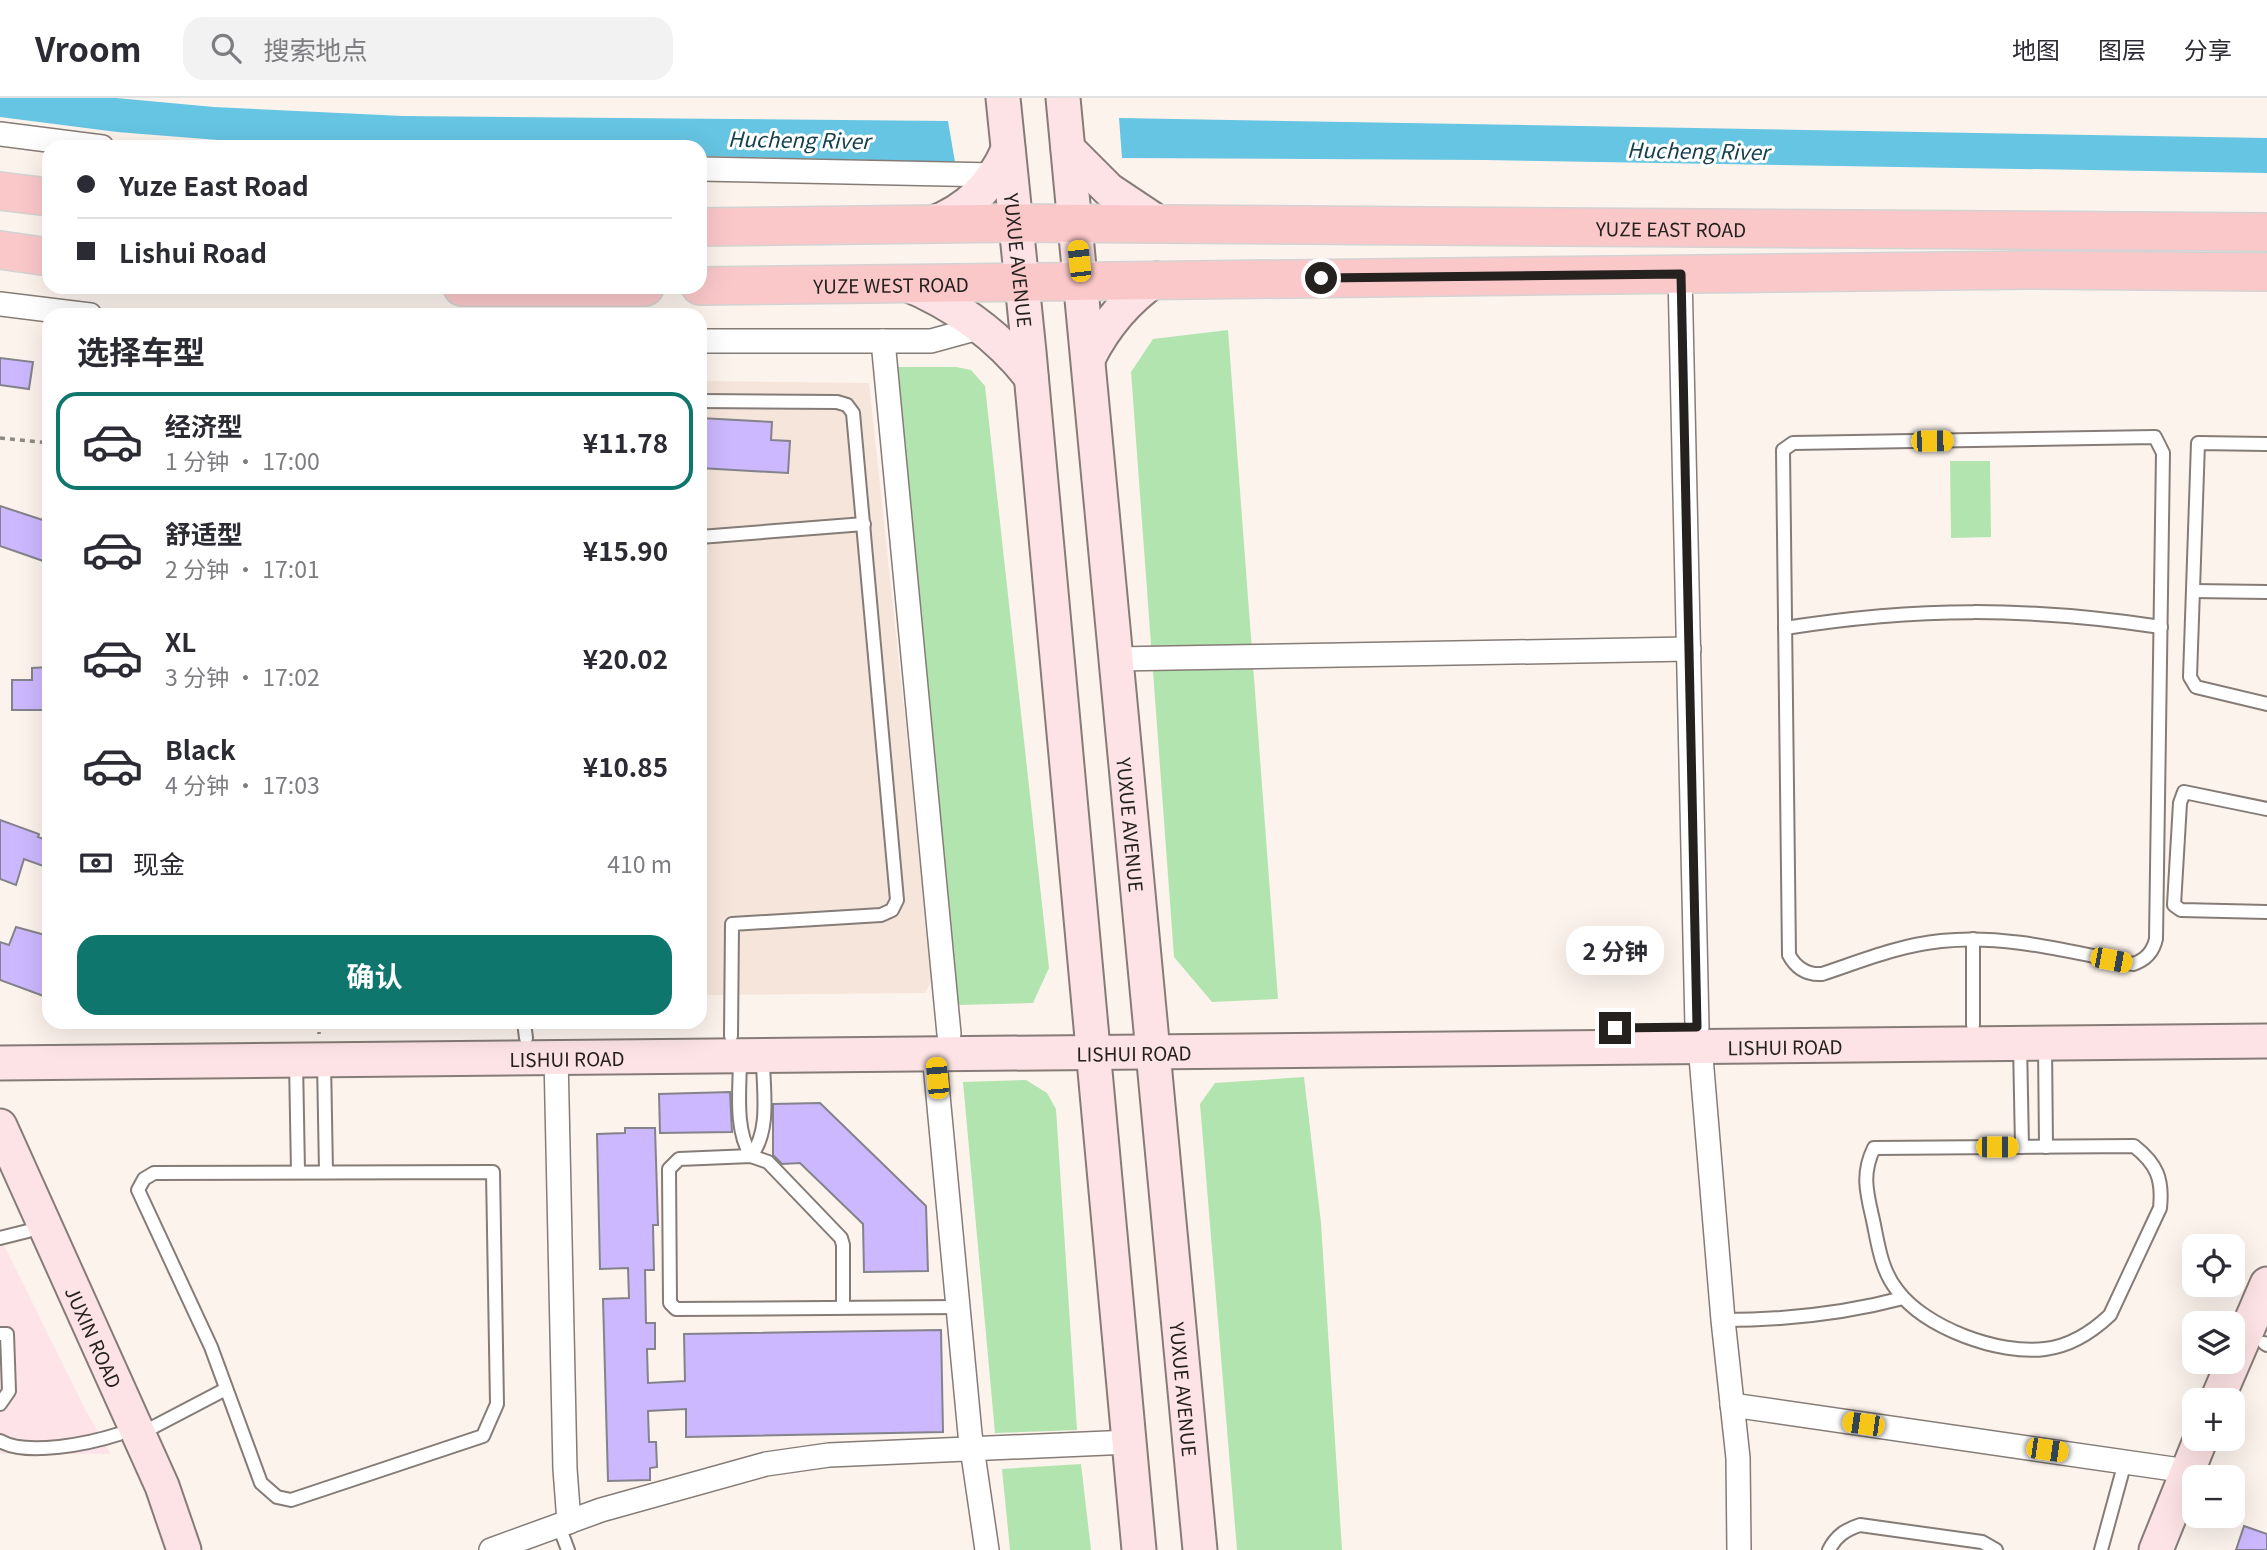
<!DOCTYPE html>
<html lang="zh">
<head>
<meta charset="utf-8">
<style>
	body { margin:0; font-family:Georgia,"Noto Sans SC",serif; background:#f2f2f3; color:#2b2b33; height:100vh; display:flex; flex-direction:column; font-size:26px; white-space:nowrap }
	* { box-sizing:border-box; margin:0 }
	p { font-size:23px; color:#7c7c81 }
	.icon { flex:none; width:38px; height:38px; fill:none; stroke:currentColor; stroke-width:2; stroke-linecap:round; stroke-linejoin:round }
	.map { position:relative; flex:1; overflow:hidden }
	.panel { position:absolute; left:42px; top:210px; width:665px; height:721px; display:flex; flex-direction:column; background:#fff; border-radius:21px; box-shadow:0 7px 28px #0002 }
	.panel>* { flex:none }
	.banner { position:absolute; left:42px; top:42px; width:665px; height:154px; border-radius:21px; box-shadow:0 7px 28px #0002; display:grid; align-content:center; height:154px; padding:0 35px; background:#fff }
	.buttons { position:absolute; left:2182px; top:1136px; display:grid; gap:14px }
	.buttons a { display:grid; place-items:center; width:63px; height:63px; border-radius:14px; background:#fff; box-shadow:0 7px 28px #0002; font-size:35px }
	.end { position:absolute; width:32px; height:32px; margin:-16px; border:9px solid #24211e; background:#fff; box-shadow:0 0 0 4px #fff }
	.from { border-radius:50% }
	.bubble { position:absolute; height:49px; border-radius:21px; background:#fff; box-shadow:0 7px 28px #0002; font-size:23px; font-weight:700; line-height:49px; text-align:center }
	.car { position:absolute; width:21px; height:42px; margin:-21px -10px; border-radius:9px; box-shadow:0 0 5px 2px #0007; background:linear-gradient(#f5c518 24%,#345 0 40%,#f5c518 0 76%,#345 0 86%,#f5c518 0) }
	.banner b { display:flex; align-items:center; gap:24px; height:66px; font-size:26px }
	.banner b+b { border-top:2px solid #e1e1e2 }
	.banner i { width:18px; height:18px; background:#2b2b33 }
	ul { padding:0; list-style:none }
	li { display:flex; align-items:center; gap:21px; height:98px; margin:0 14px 10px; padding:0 21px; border:4px solid transparent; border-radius:21px }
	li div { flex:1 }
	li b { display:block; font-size:26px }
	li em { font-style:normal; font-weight:700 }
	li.current { border-color:#0f766e }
	li>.icon { width:63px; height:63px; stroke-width:1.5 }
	h2 { padding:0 35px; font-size:32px; line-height:84px }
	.pay { display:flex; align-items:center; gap:18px; height:77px; padding:0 35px; font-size:26px }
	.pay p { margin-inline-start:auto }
	.action { display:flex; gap:14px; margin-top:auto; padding:14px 35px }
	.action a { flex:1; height:80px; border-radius:21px; background:#0f766e; color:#fff; font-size:28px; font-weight:700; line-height:80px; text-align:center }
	header { display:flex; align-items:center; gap:42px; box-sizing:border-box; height:98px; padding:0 35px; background:#fff; border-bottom:2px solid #e1e1e2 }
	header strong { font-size:33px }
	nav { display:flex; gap:38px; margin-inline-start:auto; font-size:24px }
	.search { width:490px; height:63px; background:#f2f2f3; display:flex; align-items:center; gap:18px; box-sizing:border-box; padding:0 24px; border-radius:21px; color:#7c7c81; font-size:26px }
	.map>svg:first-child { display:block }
	.commercial { fill:#fee3e9 }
	.built { fill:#f5e5da }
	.green { fill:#b2e4af }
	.water { fill:#65c5e2 }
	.building { fill:#cbb8fe; stroke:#84828b; stroke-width:2 }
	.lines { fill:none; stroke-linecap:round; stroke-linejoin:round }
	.lane-casing { stroke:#857c77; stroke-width:16 }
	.street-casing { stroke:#857c77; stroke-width:26 }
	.secondary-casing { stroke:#857c77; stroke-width:37 }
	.primary-casing { stroke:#d3d3d2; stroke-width:40 }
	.path { stroke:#8f8984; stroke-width:3.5; stroke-dasharray:5 5; stroke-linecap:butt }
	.lane { stroke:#fff; stroke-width:12 }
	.street { stroke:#fff; stroke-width:23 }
	.secondary { stroke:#fde3e5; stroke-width:33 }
	.primary { stroke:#fbc8ca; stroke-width:37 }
	.route { stroke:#24211e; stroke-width:9 }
	.labels { text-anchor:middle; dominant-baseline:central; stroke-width:6; stroke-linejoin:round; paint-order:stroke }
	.street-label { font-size:19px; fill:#24211e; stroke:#fff }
	.water-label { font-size:21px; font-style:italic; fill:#15404d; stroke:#fff }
</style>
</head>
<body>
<header>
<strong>Vroom</strong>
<div class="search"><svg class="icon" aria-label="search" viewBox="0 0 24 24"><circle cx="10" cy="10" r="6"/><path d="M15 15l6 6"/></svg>搜索地点</div>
<nav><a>地图</a><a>图层</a><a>分享</a></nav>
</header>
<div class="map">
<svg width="2267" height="1452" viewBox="0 0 2267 1452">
	<rect width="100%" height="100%" fill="#fcf3ed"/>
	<polygon class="commercial" points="0,1139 85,1311 111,1356 0,1356"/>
	<polygon class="built" points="700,283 869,285 933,880 925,895 700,897"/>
	<g class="green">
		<polygon points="1228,232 1278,901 1212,904 1174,859 1131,274 1153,241"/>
		<polygon points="898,269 956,269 971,272 985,288 1049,870 1033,905 958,907"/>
		<polygon points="1950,363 1990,363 1991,439 1951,440"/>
		<polygon points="1304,979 1321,1125 1342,1452 1237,1452 1200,1006 1215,985"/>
		<polygon points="1026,982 1047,995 1056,1011 1077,1332 995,1335 963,984"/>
		<polygon points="1081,1366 1091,1452 1010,1452 1002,1371"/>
	</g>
	<g class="water">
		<polygon points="0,0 116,0 214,9 403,18 948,23 955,64 700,58 700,49 307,49 117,34 0,19"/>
		<polygon points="1119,20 2267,40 2267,75 1484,62 1122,60"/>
	</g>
	<g class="building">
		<polygon points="0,260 33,264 29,291 0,287"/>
		<polygon points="700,320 772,324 771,342 790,343 788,375 700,370"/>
		<polygon points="0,408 49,424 49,465 0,448"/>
		<polygon points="49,569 49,612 12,612 12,582 32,582 32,570"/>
		<polygon points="0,722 39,736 38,739 49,743 49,760 46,769 24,761 16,787 0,781"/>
		<polygon points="16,829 49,838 49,900 0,882 0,844 9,847"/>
		<polygon points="730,994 732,1034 660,1035 659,996"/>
		<polygon points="820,1005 926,1108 928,1173 864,1174 863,1126 800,1065 782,1066 773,1057 773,1006"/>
		<polygon points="625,1030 655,1030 658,1127 653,1127 654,1172 645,1172 646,1225 655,1225 655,1251 647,1251 648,1285 685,1283 684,1236 941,1232 943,1334 686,1339 686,1311 648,1313 649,1344 656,1344 657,1369 650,1370 650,1382 608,1383 603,1201 629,1200 628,1170 600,1171 597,1036 625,1035"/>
		<polygon points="2244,1428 2267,1436 2267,1452 2236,1452"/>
	</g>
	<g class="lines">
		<defs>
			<g id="lane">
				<polyline points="700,303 837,304 847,307 853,315 897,802 892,812 881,817 732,826 731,938"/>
				<path d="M2155 339 2163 355 2156 841C2153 854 2146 862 2133 866 2070 854 2006 836 1941 843 1900 847 1861 863 1822 876 1807 877 1796 870 1789 857L1783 352 1793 345Z"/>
				<polyline points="2267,346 2198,345 2190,579 2196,589 2267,606"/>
				<polyline points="700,439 864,426"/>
				<polyline points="2193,493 2267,494"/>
				<path d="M1785 530C1915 509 2030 509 2161 529"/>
				<polyline points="2267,711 2184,694 2180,705 2174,807 2181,812 2267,814"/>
				<polyline points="1973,841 1973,927"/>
				<polyline points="524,924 526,940"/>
				<polyline points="2020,945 2022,1049"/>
				<polyline points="2045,947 2046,1049"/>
				<path d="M740 959C740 991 734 1030 751 1058"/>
				<polyline points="296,963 298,1074"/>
				<polyline points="324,963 326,1074"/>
				<path d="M2134 1048C2157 1066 2163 1081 2160 1110L2110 1217C2092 1234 2070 1248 2045 1251 1999 1257 1925 1230 1897 1192 1881 1172 1878 1146 1873 1122 1867 1096 1861 1076 1874 1050Z"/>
				<path d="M751 1058C771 1032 763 992 763 960"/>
				<polygon points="493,1074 497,1306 483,1338 291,1402 277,1399 261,1385 211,1249 138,1092 144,1081 154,1075"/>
				<polyline points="0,1140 28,1133"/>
				<polyline points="843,1210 843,1147 841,1140 768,1064 751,1058 679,1061 669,1071 670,1205 676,1211 958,1209"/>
				<path d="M1723 1222C1785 1222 1843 1216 1903 1200"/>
				<polyline points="0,1236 7,1236 9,1293 0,1306"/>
				<polyline points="2264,1245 2267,1247"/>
				<polyline points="140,1336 226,1291"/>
				<path d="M0 1343C27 1359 91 1345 119 1336"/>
				<polyline points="559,1428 568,1452"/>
				<path d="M1829 1452C1836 1438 1845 1432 1860 1427L1982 1444 1996 1452"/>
				<polyline points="2101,1452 2125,1364"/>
			</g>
			<g id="street">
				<polyline points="0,36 102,49"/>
				<polyline points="700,71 995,77"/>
				<polyline points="1680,176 1697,929"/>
				<polyline points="0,206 90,217"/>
				<polyline points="700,243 931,243 982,229"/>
				<polyline points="883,243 949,936"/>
				<polyline points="1116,561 1689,551"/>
				<polyline points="1700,947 1723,1222 1738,1360 1739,1452"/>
				<polyline points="934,955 970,1336 987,1452"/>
				<polyline points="556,958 565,1371 569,1424"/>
				<polyline points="1732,1307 2187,1373"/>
				<polyline points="491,1452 601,1412 766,1366 829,1357 1130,1344"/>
			</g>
			<g id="secondary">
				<path id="s1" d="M1003 0 1029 254 1139 1452"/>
				<path id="s2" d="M1063 0 1200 1452"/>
				<polyline points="1068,51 1109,92 1160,126"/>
				<path d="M931 126C968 112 992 88 1008 52"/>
				<path d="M904 185C955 206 997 236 1031 279"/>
				<path d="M1089 259C1105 227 1126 202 1156 181"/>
				<path id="s3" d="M0 965 2267 943"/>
				<path id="s4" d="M0 1028 162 1388 184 1452"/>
				<polyline points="2217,1302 2267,1186"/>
				<polyline points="2156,1452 2201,1340"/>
			</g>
			<g id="primary">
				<polyline points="0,93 49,99"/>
				<path id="s5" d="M700 129 1016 125 2267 134"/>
				<polyline points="0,152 49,159"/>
				<path id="s6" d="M700 188 2030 172 2267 174"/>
				<polyline points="462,189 645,189"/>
			</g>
		</defs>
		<use href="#lane" class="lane-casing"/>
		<use href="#street" class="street-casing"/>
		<use href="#secondary" class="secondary-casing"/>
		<use href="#primary" class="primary-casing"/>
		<g class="path">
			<polyline points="0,340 49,345"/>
			<polyline points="319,924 319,936"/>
		</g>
		<use href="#lane" class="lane"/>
		<use href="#street" class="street"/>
		<use href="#secondary" class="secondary"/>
		<use href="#primary" class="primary"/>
	</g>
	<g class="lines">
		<polyline class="route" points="1321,180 1681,176 1697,929 1615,930"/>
	</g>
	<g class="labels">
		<g class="street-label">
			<text stroke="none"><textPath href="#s5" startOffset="971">YUZE EAST ROAD</textPath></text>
			<text stroke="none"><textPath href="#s1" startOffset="163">YUXUE AVENUE</textPath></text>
			<text stroke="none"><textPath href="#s6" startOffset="191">YUZE WEST ROAD</textPath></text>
			<text stroke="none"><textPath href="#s2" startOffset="730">YUXUE AVENUE</textPath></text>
			<text stroke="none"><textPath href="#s3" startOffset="1785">LISHUI ROAD</textPath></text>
			<text stroke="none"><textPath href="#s3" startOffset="1134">LISHUI ROAD</textPath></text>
			<text stroke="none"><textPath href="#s3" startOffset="567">LISHUI ROAD</textPath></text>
			<text stroke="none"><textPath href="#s4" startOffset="231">JUXIN ROAD</textPath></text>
			<text stroke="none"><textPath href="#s2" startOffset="1297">YUXUE AVENUE</textPath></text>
		</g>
		<g class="water-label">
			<text transform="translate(799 41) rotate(1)">Hucheng River</text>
			<text transform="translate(1698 52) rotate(1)">Hucheng River</text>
		</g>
	</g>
</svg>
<div class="buttons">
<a><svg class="icon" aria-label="locate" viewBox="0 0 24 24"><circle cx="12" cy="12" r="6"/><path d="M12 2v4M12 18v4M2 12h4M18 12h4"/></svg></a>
<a><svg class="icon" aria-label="layers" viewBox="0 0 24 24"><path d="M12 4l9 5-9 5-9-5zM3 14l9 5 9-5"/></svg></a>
<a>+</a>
<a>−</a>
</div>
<i class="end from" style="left:1321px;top:180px"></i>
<i class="end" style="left:1615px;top:930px"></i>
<div class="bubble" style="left:1566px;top:828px;width:98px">2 分钟</div>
<i class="car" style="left:1079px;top:163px;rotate:354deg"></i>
<i class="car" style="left:1932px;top:343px;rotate:89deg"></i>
<i class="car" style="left:2111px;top:862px;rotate:101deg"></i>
<i class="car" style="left:937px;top:980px;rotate:355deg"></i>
<i class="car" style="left:1997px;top:1049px;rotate:90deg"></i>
<i class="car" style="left:1863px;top:1326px;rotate:278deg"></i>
<i class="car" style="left:2047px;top:1352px;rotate:98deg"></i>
<div class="banner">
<b><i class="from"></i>Yuze East Road</b>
<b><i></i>Lishui Road</b>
</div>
<section class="panel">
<h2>选择车型</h2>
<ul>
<li class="current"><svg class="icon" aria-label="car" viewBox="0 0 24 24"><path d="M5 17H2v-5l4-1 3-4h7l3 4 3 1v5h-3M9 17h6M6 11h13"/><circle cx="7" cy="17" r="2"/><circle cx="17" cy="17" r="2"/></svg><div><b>经济型</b><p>1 分钟 · 17:00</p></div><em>¥11.78</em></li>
<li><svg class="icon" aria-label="car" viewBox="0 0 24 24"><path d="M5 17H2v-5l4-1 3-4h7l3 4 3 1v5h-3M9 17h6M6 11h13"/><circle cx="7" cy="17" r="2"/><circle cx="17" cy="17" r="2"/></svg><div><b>舒适型</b><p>2 分钟 · 17:01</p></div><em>¥15.90</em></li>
<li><svg class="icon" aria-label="car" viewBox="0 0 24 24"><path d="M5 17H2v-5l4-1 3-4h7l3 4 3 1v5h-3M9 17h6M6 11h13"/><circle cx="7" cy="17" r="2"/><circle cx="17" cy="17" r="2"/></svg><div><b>XL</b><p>3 分钟 · 17:02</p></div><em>¥20.02</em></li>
<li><svg class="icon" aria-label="car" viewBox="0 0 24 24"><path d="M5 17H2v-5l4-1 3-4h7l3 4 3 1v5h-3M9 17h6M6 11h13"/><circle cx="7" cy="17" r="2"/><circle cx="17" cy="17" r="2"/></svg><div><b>Black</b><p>4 分钟 · 17:03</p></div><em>¥10.85</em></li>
</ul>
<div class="pay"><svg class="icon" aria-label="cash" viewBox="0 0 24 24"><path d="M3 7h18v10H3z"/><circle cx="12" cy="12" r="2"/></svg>现金<p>410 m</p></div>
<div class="action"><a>确认</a></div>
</section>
</div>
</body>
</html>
